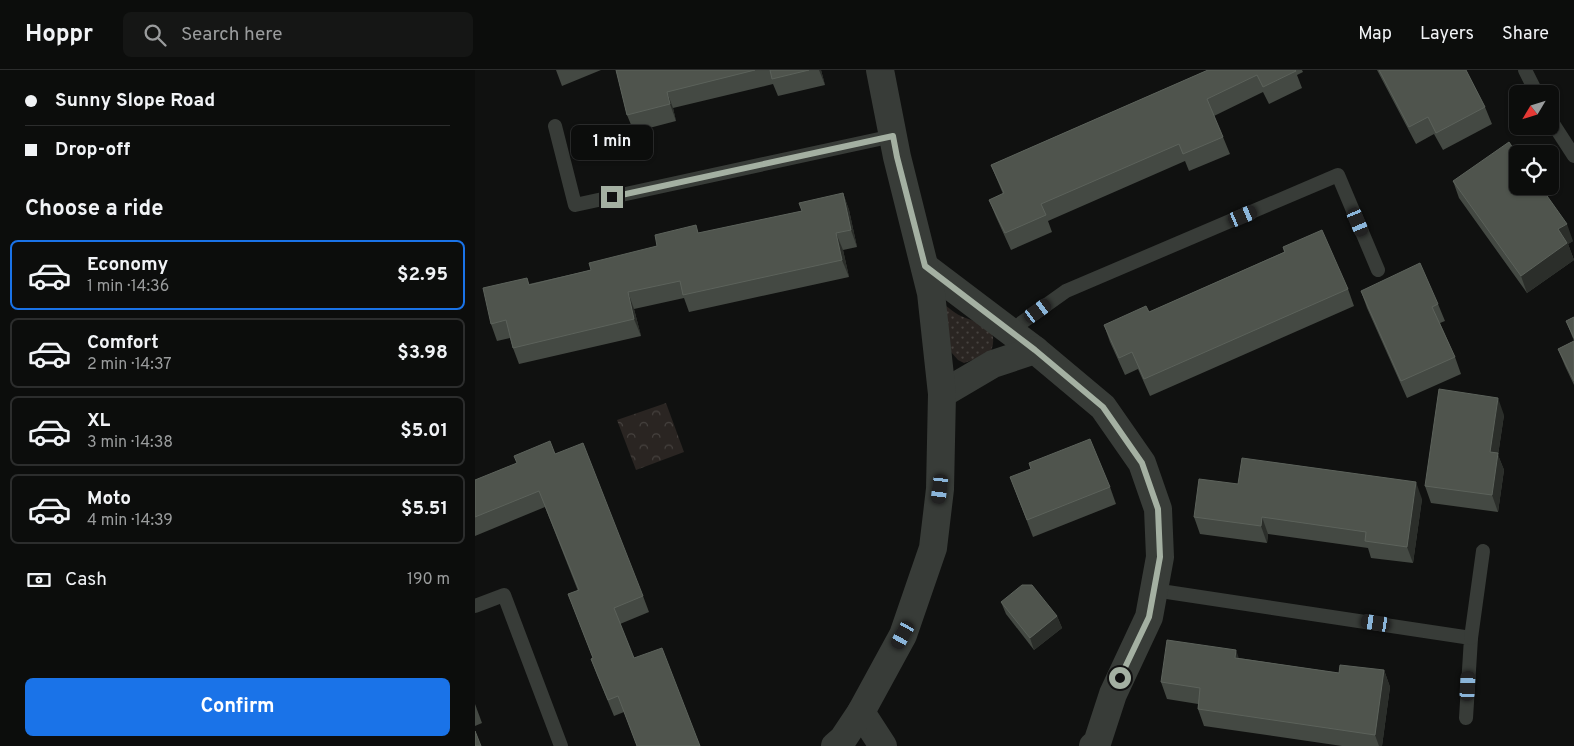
<!DOCTYPE html>
<html lang="en">
<head>
<meta charset="utf-8">
<style>
	body { margin:0; font-family:Overpass,sans-serif; background:#151615; color:#f1f3f6; height:100vh; display:flex; flex-direction:column; font-size:19px; white-space:nowrap }
	* { box-sizing:border-box; margin:0 }
	p { font-size:16px; color:#9a9c9d }
	.icon { flex:none; width:28px; height:28px; fill:none; stroke:currentColor; stroke-width:2; stroke-linecap:round; stroke-linejoin:round }
	.map { position:relative; flex:1; overflow:hidden }
	.details { display:flex; flex-direction:column; background:#0c0d0c; width:475px }
	.details>* { flex:none }
	.banner { display:grid; align-content:center; height:110px; padding:0 25px; background:#0c0d0c }
	.needle { width:32px; rotate:232deg }
	.fabs { position:absolute; left:1034px; top:15px; display:grid; gap:10px }
	.fabs a { display:grid; place-items:center; width:50px; height:50px; border-radius:8px; background:#0c0d0c; box-shadow:0 1px 4px #0004,0 0 0 1px #2c2d2d; font-size:25px }
	.end { position:absolute; width:22px; height:22px; margin:-11px; border:6px solid #a4b0a2; background:#111; box-shadow:0 0 0 2px #111 }
	.from { border-radius:50% }
	.bubble { position:absolute; height:35px; border-radius:8px; background:#0c0d0c; box-shadow:0 1px 4px #0004,0 0 0 1px #2c2d2d; font-size:16px; font-weight:700; line-height:35px; text-align:center }
	.car { position:absolute; width:15px; height:30px; margin:-15px -8px; border-radius:6px; box-shadow:0 0 4px 1px #0007; background:linear-gradient(#222 24%,#8ab4d8 0 40%,#222 0 76%,#8ab4d8 0 86%,#222 0) }
	.banner b { display:flex; align-items:center; gap:18px; height:48px; font-size:19px }
	.banner b+b { border-top:1px solid #2c2d2d }
	.banner i { width:12px; height:12px; background:#f1f3f6 }
	ul { padding:0; list-style:none }
	li { display:flex; align-items:center; gap:15px; height:70px; margin:0 10px 8px; padding:0 15px; border:2px solid #2c2d2d; border-radius:8px }
	li div { flex:1 }
	li b { display:block; font-size:19px }
	li em { font-style:normal; font-weight:700 }
	li.active { border-color:#1a73e8 }
	li>.icon { width:45px; height:45px; stroke-width:1.5 }
	h2 { padding:0 25px; font-size:22px; line-height:60px }
	.pay { display:flex; align-items:center; gap:12px; height:55px; padding:0 25px; font-size:19px }
	.pay p { margin-inline-start:auto }
	.cta { display:flex; gap:10px; margin-top:auto; padding:10px 25px }
	.cta a { flex:1; height:58px; border-radius:8px; background:#1a73e8; color:#fff; font-size:20px; font-weight:700; line-height:58px; text-align:center }
	header { display:flex; align-items:center; gap:30px; box-sizing:border-box; height:70px; padding:0 25px; background:#0c0d0c; border-bottom:1px solid #2c2d2d }
	header strong { font-size:24px }
	nav { display:flex; gap:28px; margin-inline-start:auto; font-size:18px }
	.search { width:350px; height:45px; background:#151615; display:flex; align-items:center; gap:12px; box-sizing:border-box; padding:0 18px; border-radius:8px; color:#9a9c9d; font-size:19px }
	main { display:flex; flex:1; min-height:0 }
	.map>svg:first-child { display:block }
	.grass { fill:url(#grass-dots) }
	.park { fill:url(#park-crowns) }
	.lines { fill:none; stroke-linecap:round; stroke-linejoin:round }
	.service { stroke:#383c38; stroke-width:14 }
	.minor { stroke:#383c38; stroke-width:28 }
	.wall { fill:#444943 }
	.shaded-wall { fill:#2b2e2a }
	.building { fill:#4f544d; stroke:#5c625b }
	.route { stroke:#a4b0a2; stroke-width:6 }
</style>
</head>
<body>
<header>
<strong>Hoppr</strong>
<div class="search"><svg class="icon" aria-label="search" viewBox="0 0 24 24"><circle cx="10" cy="10" r="6"/><path d="M15 15l6 6"/></svg>Search here</div>
<nav><a>Map</a><a>Layers</a><a>Share</a></nav>
</header>
<main>
<section class="details">
<div class="banner">
<b><i class="from"></i>Sunny Slope Road</b>
<b><i></i>Drop-off</b>
</div>
<h2>Choose a ride</h2>
<ul>
<li class="active"><svg class="icon" aria-label="car" viewBox="0 0 24 24"><path d="M5 17H2v-5l4-1 3-4h7l3 4 3 1v5h-3M9 17h6M6 11h13"/><circle cx="7" cy="17" r="2"/><circle cx="17" cy="17" r="2"/></svg><div><b>Economy</b><p>1 min · 14:36</p></div><em>$2.95</em></li>
<li><svg class="icon" aria-label="car" viewBox="0 0 24 24"><path d="M5 17H2v-5l4-1 3-4h7l3 4 3 1v5h-3M9 17h6M6 11h13"/><circle cx="7" cy="17" r="2"/><circle cx="17" cy="17" r="2"/></svg><div><b>Comfort</b><p>2 min · 14:37</p></div><em>$3.98</em></li>
<li><svg class="icon" aria-label="car" viewBox="0 0 24 24"><path d="M5 17H2v-5l4-1 3-4h7l3 4 3 1v5h-3M9 17h6M6 11h13"/><circle cx="7" cy="17" r="2"/><circle cx="17" cy="17" r="2"/></svg><div><b>XL</b><p>3 min · 14:38</p></div><em>$5.01</em></li>
<li><svg class="icon" aria-label="car" viewBox="0 0 24 24"><path d="M5 17H2v-5l4-1 3-4h7l3 4 3 1v5h-3M9 17h6M6 11h13"/><circle cx="7" cy="17" r="2"/><circle cx="17" cy="17" r="2"/></svg><div><b>Moto</b><p>4 min · 14:39</p></div><em>$5.51</em></li>
</ul>
<div class="pay"><svg class="icon" aria-label="cash" viewBox="0 0 24 24"><path d="M3 7h18v10H3z"/><circle cx="12" cy="12" r="2"/></svg>Cash<p>190 m</p></div>
<div class="cta"><a>Confirm</a></div>
</section>
<div class="map">
<svg width="1099" height="676" viewBox="0 0 1099 676">
	<defs>
		<pattern id="grass-dots" width="8" height="8" patternUnits="userSpaceOnUse" patternTransform="scale(1.25)"><rect width="8" height="8" fill="#2a2522"/><path d="M2 2h.1M6 6h.1" fill="none" stroke="#46423f" stroke-width="1.8" stroke-linecap="round"/></pattern>
		<pattern id="park-crowns" width="20" height="18" patternUnits="userSpaceOnUse" patternTransform="scale(1.25)"><rect width="20" height="18" fill="#2a2522"/><path d="M2 6a3 3 0 1 1 6 0M12 15a3 3 0 1 1 6 0" fill="none" stroke="#46423f"/></pattern>
	</defs>
	<rect width="100%" height="100%" fill="#101110"/>
	<path class="grass" d="M466 232C473 237 479 243 486 246 504 254 527 256 515 284L489 293 483 290 476 282Z"/>
	<polygon class="park" points="191,333 209,382 161,400 142,350"/>
	<g class="lines">
		<g class="service">
			<polyline points="1050,0 1062,24"/>
			<polyline points="1075,49 1099,86"/>
			<polyline points="80,56 100,135 418,66"/>
			<polyline points="535,261 591,221 863,105 903,200"/>
			<polyline points="679,520 996,568 991,648"/>
			<polyline points="0,536 29,525 86,676"/>
			<polyline points="996,568 1008,481"/>
		</g>
		<g class="minor">
			<polyline points="450,197 560,280 628,337 667,393 683,439 685,487 674,547 638,624 622,673 618,676"/>
			<polyline points="467,324 518,294 560,280"/>
			<polyline points="386,642 408,676"/>
			<polyline points="360,676 368,669 386,642 428,565 458,478 465,419 467,324 456,223 422,87 405,0"/>
		</g>
	</g>
	<g class="wall">
		<polygon points="81,0 126,0 87,16"/>
		<polygon points="141,0 346,0 350,15 303,26 298,14 198,38 201,51 159,62 152,45"/>
		<polygon points="733,0 827,0 828,2 822,5 827,18 794,34 788,22 739,46 748,67 755,84 714,101 710,91 573,151 577,162 536,180 521,147 514,130 528,124 516,95"/>
		<polygon points="902,0 991,0 1010,37 1017,54 968,80 959,64 941,74"/>
		<polygon points="978,111 1098,171 1093,174 1099,190 1052,223 984,128"/>
		<polygon points="368,123 374,140 382,177 368,180 374,207 214,242 209,228 159,239 166,266 44,294 38,278 35,268 22,271 16,254 54,214 116,200 182,176 224,163 327,141"/>
		<polygon points="808,177 873,219 879,236 675,326 663,299 650,305 635,272 629,255 674,242 809,182"/>
		<polygon points="886,221 963,234 970,251 965,253 980,287 986,304 932,328 892,238"/>
		<polygon points="1099,247 1099,315 1090,296 1083,279 1099,271 1091,251"/>
		<polygon points="1029,345 1023,385 1029,400 1023,442 956,433 950,416"/>
		<polygon points="80,384 168,526 174,542 145,554 159,588 225,676 162,676 149,642 139,646 122,605 116,589 118,588 93,524 103,521 70,437 0,466 0,410"/>
		<polygon points="535,407 635,417 641,434 558,467"/>
		<polygon points="763,414 947,429 938,493 896,488 893,478 793,464 792,473 725,464 719,447"/>
		<polygon points="526,532 582,546 587,558 559,580 531,544"/>
		<polygon points="764,588 864,603 909,600 915,617 907,676 867,676 729,656 723,639 723,634 692,629 686,612"/>
		<polygon points="0,634 7,653 0,656"/>
	</g>
	<g class="shaded-wall">
		<polygon points="344,0 346,0 350,15"/>
		<polygon points="192,22 198,38 201,51 195,34"/>
		<polygon points="368,123 374,140 382,177 376,160"/>
		<polygon points="1092,154 1098,171 1093,174 1099,190 1052,223 1046,206 1083,159"/>
		<polygon points="361,163 368,180 374,207 367,190"/>
		<polygon points="153,222 159,239 166,266 159,249"/>
		<polygon points="1023,328 1029,345 1023,385 1029,400 1023,442 1017,425 1015,382"/>
		<polygon points="941,412 947,429 938,493 932,477"/>
		<polygon points="787,447 793,464 792,473 786,456"/>
		<polygon points="582,546 587,558 559,580 555,568"/>
		<polygon points="761,580 767,597 760,588"/>
		<polygon points="909,600 915,617 907,676 904,676 900,665"/>
	</g>
	<g class="building">
		<polygon points="141,0 280,0 192,22 195,34 152,45"/>
		<polygon points="295,0 334,0 297,9"/>
		<polygon points="733,0 820,0 821,1 788,17 782,5 732,29 748,67 708,84 704,74 566,134 571,145 530,163 514,130 529,123 516,95"/>
		<polygon points="904,0 991,0 1010,37 961,63 953,47 934,57"/>
		<polygon points="1034,72 1042,84 1042,116 1065,116 1092,154 1083,159 1092,173 1046,206 978,111"/>
		<polygon points="368,123 376,160 361,163 367,190 208,225 205,211 153,222 159,249 38,278 31,250 16,254 8,218 52,208 54,215 116,200 114,193 182,176 180,165 221,155 223,163 327,141 324,133"/>
		<polygon points="847,160 873,219 669,309 657,282 644,288 629,255 671,236 674,242 810,182 808,177"/>
		<polygon points="945,193 963,234 957,237 980,287 926,311 886,221"/>
		<polygon points="1099,247 1099,268 1091,251"/>
		<polygon points="1099,271 1099,311 1083,279"/>
		<polygon points="964,319 1023,328 1015,382 1023,383 1017,425 950,416"/>
		<polygon points="615,369 635,417 552,450 535,407 556,399 554,393"/>
		<polygon points="75,371 80,384 108,373 168,526 139,538 159,588 187,578 225,676 162,676 143,626 133,630 116,589 118,588 93,524 104,520 64,421 0,447 0,410 42,393 39,386"/>
		<polygon points="767,388 941,412 932,477 890,471 891,462 787,447 786,456 719,447 724,409 763,414"/>
		<polygon points="547,515 557,515 582,546 555,568 526,532"/>
		<polygon points="692,570 761,580 760,588 864,603 865,595 909,600 900,665 723,639 725,618 686,612"/>
		<polygon points="0,661 6,676 0,676"/>
	</g>
	<g class="lines">
		<polyline class="route" points="137,127 418,66 422,87 450,196 560,280 628,337 667,393 683,439 685,487 674,547 645,608"/>
	</g>
</svg>
<div class="fabs">
<a><svg class="needle" viewBox="-14 -14 28 28"><path d="M0-13l5 13h-10z" fill="#e53935"/><path d="M0 13l5-13h-10z" fill="#9a9c9d"/></svg></a>
<a><svg class="icon" aria-label="locate" viewBox="0 0 24 24"><circle cx="12" cy="12" r="6"/><path d="M12 2v4M12 18v4M2 12h4M18 12h4"/></svg></a>
</div>
<i class="end from" style="left:645px;top:608px"></i>
<i class="end" style="left:137px;top:127px"></i>
<div class="bubble" style="left:96px;top:55px;width:82px">1 min</div>
<i class="car" style="left:768px;top:146px;rotate:67deg"></i>
<i class="car" style="left:883px;top:152px;rotate:157deg"></i>
<i class="car" style="left:563px;top:241px;rotate:54deg"></i>
<i class="car" style="left:465px;top:419px;rotate:187deg"></i>
<i class="car" style="left:901px;top:553px;rotate:279deg"></i>
<i class="car" style="left:428px;top:565px;rotate:209deg"></i>
<i class="car" style="left:993px;top:616px;rotate:3deg"></i>
</div>
</main>
</body>
</html>
